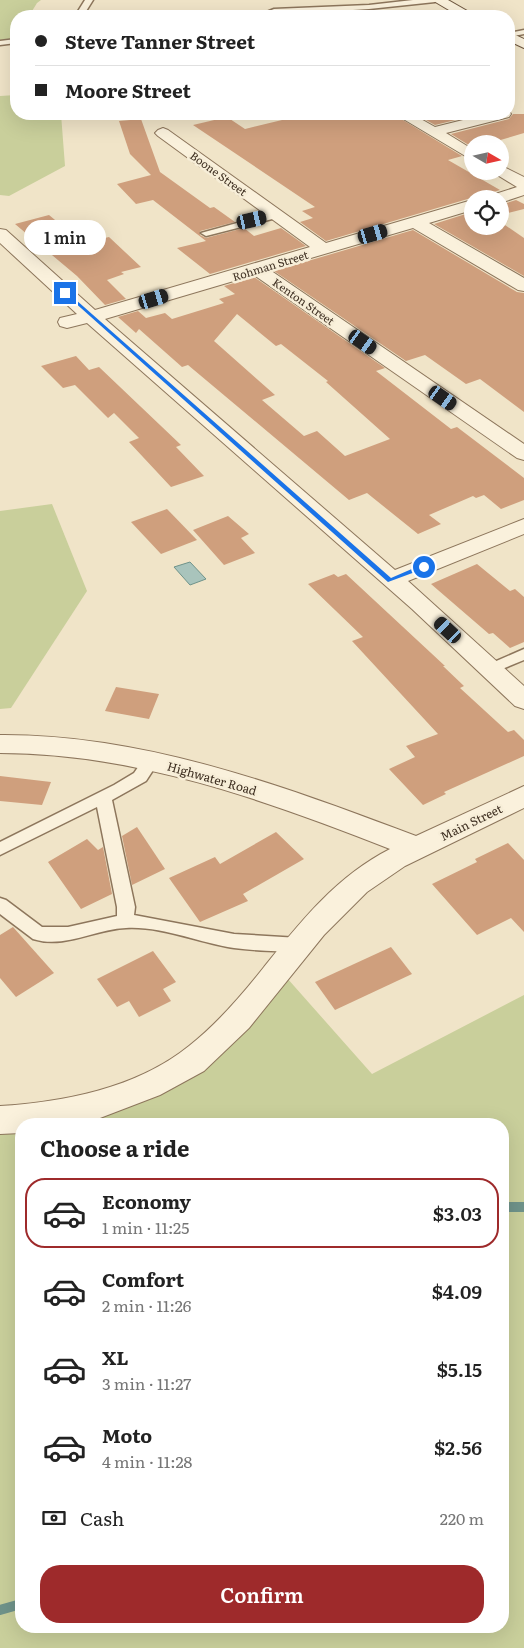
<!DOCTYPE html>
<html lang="en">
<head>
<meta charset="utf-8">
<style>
	body { margin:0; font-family:Literata,serif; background:#f6f6f6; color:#222; height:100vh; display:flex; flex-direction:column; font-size:19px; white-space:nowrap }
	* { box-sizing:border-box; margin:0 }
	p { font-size:16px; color:#767676 }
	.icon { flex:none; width:28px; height:28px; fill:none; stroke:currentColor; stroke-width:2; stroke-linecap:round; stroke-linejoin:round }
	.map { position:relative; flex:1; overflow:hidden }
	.side { position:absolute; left:15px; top:1118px; width:494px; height:515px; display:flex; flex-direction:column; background:#fff; border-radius:20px; box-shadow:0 5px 20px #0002 }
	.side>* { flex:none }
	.top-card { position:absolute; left:10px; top:10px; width:505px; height:110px; border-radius:20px; box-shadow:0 5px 20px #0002; display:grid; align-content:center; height:110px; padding:0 25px; background:#fff }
	.needle { width:32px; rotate:99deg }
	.controls { position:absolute; left:464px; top:135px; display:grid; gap:10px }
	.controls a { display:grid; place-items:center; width:45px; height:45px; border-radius:50%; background:#fff; box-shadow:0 5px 20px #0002; font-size:25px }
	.end { position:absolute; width:22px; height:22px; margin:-11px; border:6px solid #1a73e8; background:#fff; box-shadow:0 0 0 2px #fff }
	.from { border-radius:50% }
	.bubble { position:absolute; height:35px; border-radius:18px; background:#fff; box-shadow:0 5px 20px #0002; font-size:16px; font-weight:600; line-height:35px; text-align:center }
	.car { position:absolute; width:15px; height:30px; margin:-15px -8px; border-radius:6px; box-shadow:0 0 4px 1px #0007; background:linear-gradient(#222 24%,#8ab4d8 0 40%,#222 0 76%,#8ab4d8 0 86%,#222 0) }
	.top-card b { display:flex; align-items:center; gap:18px; height:48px; font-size:19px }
	.top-card b+b { border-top:1px solid #e0e0e0 }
	.top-card i { width:12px; height:12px; background:#222 }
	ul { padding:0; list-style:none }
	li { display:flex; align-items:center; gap:15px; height:70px; margin:0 10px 8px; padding:0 15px; border:2px solid transparent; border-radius:20px }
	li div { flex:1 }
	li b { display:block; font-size:19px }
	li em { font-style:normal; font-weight:600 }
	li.selected { border-color:#9e2a2b }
	li>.icon { width:45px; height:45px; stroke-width:1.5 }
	h2 { padding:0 25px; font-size:22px; line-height:60px }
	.pay { display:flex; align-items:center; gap:12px; height:55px; padding:0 25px; font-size:19px }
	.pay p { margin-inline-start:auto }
	.cta { display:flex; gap:10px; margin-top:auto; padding:10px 25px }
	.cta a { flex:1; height:58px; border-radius:20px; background:#9e2a2b; color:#fff; font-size:20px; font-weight:600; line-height:58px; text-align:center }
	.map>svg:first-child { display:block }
	.green { fill:#c9cf9b; fill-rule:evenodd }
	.water { fill:#a9c4bc; stroke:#6f938a }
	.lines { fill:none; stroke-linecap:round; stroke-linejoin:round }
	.stream { stroke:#6f938a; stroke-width:10 }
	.building { fill:#cf9f7d; fill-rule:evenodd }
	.service-casing { stroke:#8d765c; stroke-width:3 }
	.minor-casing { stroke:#8d765c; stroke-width:2 }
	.tertiary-casing { stroke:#8d765c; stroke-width:2 }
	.secondary-casing { stroke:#6f573f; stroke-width:2 }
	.service { fill:#faf1dc; fill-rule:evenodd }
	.minor { fill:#faf1dc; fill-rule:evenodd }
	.tertiary { fill:#faf1dc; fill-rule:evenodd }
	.secondary { fill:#faf1dc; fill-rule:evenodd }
	.route { fill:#1a73e8 }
	.labels { text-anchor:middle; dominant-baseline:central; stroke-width:5; stroke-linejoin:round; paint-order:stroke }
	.far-street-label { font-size:11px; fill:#3d2e20; stroke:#f7eed8 }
	.street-label { font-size:12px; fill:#3d2e20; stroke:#f7eed8 }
</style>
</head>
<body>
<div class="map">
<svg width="524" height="1648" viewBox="0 0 524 1648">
	<rect width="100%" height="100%" fill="#f0e4c8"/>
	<g class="green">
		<polygon points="0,0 41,0 37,3 29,16 16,16 15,41 0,43"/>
		<polygon points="16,95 16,114 61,114 65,166 9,196 0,195 0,96"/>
		<polygon points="52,504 87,591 11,708 0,709 0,511"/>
		<path d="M279 969 372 1074 524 995V1648H0V1116L73 1111 195 1061ZM21 1124H502V1626H21Z"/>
	</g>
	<polygon class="water" points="190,562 206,579 190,585 174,567"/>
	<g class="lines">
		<g class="stream">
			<polyline points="502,1210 505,1207 524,1207"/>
			<polyline points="0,1610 21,1604"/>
		</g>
	</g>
	<g class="building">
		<polygon points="307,114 393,114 462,156 448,160 500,190 488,194 485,199 471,198 326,241 300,222 313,218 302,211 315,207 193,125 227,117 245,129"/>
		<polygon points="415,114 480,114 435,125"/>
		<polygon points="513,114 524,114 524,133 497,141 502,144 472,144 472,147 451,134 509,119"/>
		<polygon points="141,119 160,172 210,208 214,207 235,222 200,231 200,235 206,238 244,228 254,236 281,228 306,246 210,274 177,248 206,241 153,200 136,204 117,184 151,175 130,154 119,121"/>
		<polygon points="516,200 524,204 524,209 500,215 500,205"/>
		<polygon points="472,212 472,226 500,226 500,216 508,221 502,223 524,238 524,276 434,224"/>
		<polygon points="49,215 83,243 109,237 141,267 121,272 124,274 107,280 126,299 105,305 77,276 15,224"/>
		<polygon points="413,230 517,292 524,293 524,412 480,379 466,384 425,355 406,361 274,271"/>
		<path d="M254 277 385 368 376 371 451 429 457 427 524 478V500L501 509 484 495 476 498 473 496 429 515 441 524 418 534 367 493 349 500 188 365 182 367 139 329 136 333 118 317 138 311 146 318 165 313 172 319 224 303 219 299 235 294 224 286ZM237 314 276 346 281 344 328 381 326 382 390 439 345 456 317 431 304 436 262 400 275 395 214 341Z"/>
		<polygon points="76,356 89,370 99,367 181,445 176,447 204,476 171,487 129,442 139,438 114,413 108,418 75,385 63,388 41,366"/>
		<polygon points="167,509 197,540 161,554 131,522"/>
		<polygon points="228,516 249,534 241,538 255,553 224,565 193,530"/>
		<polygon points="477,564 510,591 515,589 524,597 524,642 510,648 493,633 489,634 431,584"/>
		<polygon points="334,574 338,577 346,574 445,666 443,666 464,686 460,688 508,732 514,730 524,740 524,756 444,792 446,794 423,805 389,769 415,757 406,746 438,734 352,641 363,637 308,584"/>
		<polygon points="116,687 159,694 149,719 105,711"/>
		<polygon points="0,776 51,782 42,805 0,801"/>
		<polygon points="137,827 165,869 132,885 122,836"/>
		<polygon points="276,832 304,859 243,894 248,901 200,922 169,878 215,857 220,864"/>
		<polygon points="87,839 98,850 103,847 112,894 81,909 48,862"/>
		<polygon points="508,843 524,860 524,932 511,918 477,935 432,884 477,862 475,859"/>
		<polygon points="13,927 54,973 16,997 0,978 0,935"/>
		<polygon points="391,947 412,974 335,1010 315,982"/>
		<polygon points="153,951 176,982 163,989 171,1001 139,1017 129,1001 117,1007 97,979"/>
	</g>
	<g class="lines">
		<defs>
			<g id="service">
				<polygon points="85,0 93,0 83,16 75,16"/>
				<polygon points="413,0 439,0 435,2 369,9 257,16 274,9 369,5"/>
				<polygon points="524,30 524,34 509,37 509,33"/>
				<polygon points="16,39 16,43 0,45 0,41"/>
				<polygon points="277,212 280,213 280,217 206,236 201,233"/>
				<polygon points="524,649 524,660 490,674 483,669 485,666"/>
				<path d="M151 755 157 757 159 761 146 781 112 800 135 907 134 915 234 934 299 938 305 940 308 945 305 950 299 952C278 951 256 951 234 948 199 943 163 926 126 928 95 929 65 949 33 939L0 914V898L6 900 42 927H68L117 916V907L97 807 0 855V842L114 785 134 773 145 757Z"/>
			</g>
			<g id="minor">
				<polygon points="509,111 511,114 509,117 446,133 472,149 472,160 395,114 412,114 435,127 487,114 509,114"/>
				<polygon points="163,128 168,130 326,243 472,200 472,210 429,223 524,278 524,291 518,290 413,228 270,270 524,444 524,460 517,458 254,275 105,319 395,570 524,519 524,534 408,581 524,686 524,709 515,706 412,609 87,323 67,328 60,326 58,322 60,318 77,314 0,243 0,229 6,230 95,310 310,247 158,136 155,133 158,130"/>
				<polygon points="500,165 524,177 524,195 500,203 500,199 487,199 489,196 517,187 494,173 493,171 500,171"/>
			</g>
			<path id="tertiary" d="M0 735C143 734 284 786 416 836L524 786V808L405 866 367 892 324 935 249 1028 204 1071 160 1095 100 1118 79 1124H21V1133L0 1134V1106C65 1102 137 1088 189 1046 217 1024 242 995 264 967 301 921 337 876 390 849 266 800 134 753 0 753Z"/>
			<g id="secondary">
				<polygon points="432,0 448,0 476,16 459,16"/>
				<polygon points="509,32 524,39 524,48 509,41"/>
			</g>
		</defs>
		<use href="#service" class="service-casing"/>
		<use href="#minor" class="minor-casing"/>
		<use href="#tertiary" class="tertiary-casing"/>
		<use href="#secondary" class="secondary-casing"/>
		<use href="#service" class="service"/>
		<use href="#minor" class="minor"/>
		<use href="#tertiary" class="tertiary"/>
		<use href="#secondary" class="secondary"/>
	</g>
	<polygon class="route" points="63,292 67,292 391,578 421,565 426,565 426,568 388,582"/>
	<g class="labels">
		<g class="far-street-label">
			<text transform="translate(219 173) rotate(36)">Boone Street</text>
			<text transform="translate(270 265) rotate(-17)">Rohman Street</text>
			<text transform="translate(304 301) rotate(35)">Kenton Street</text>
		</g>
		<g class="street-label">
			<text transform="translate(212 778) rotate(16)">Highwater Road</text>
			<text transform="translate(471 822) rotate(-26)">Main Street</text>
		</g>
	</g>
</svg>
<div class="controls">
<a><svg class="needle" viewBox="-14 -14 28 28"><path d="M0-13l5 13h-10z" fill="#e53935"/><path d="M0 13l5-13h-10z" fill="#767676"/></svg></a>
<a><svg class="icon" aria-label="locate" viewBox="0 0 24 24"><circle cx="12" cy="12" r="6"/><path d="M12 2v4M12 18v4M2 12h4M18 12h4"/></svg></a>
</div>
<i class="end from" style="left:424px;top:567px"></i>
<i class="end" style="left:65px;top:293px"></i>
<div class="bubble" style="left:24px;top:220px;width:82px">1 min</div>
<i class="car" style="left:252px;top:220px;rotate:77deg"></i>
<i class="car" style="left:373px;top:234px;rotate:74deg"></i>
<i class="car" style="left:154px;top:299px;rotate:73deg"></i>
<i class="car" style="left:363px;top:342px;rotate:125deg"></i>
<i class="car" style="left:443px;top:398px;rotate:125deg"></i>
<i class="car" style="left:448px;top:630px;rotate:313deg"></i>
<div class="top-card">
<b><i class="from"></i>Steve Tanner Street</b>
<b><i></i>Moore Street</b>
</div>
<section class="side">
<h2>Choose a ride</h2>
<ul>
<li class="selected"><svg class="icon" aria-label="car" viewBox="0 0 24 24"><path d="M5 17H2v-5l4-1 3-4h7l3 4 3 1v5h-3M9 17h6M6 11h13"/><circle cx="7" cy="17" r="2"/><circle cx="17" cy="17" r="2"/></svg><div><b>Economy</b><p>1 min · 11:25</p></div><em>$3.03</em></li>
<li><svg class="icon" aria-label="car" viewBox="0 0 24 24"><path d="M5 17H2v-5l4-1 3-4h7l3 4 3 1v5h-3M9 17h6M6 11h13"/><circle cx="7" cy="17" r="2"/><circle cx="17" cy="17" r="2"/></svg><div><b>Comfort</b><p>2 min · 11:26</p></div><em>$4.09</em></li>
<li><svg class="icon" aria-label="car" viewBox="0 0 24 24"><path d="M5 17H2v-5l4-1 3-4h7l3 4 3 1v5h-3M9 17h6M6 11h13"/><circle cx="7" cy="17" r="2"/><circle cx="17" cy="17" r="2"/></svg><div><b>XL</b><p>3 min · 11:27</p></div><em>$5.15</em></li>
<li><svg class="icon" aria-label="car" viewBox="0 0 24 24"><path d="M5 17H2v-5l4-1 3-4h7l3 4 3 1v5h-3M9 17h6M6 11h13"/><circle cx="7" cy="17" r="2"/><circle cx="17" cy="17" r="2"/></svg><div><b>Moto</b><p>4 min · 11:28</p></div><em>$2.56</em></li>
</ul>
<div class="pay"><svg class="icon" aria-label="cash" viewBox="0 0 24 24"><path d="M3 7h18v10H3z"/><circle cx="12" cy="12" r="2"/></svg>Cash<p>220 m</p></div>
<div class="cta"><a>Confirm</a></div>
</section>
</div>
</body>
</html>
